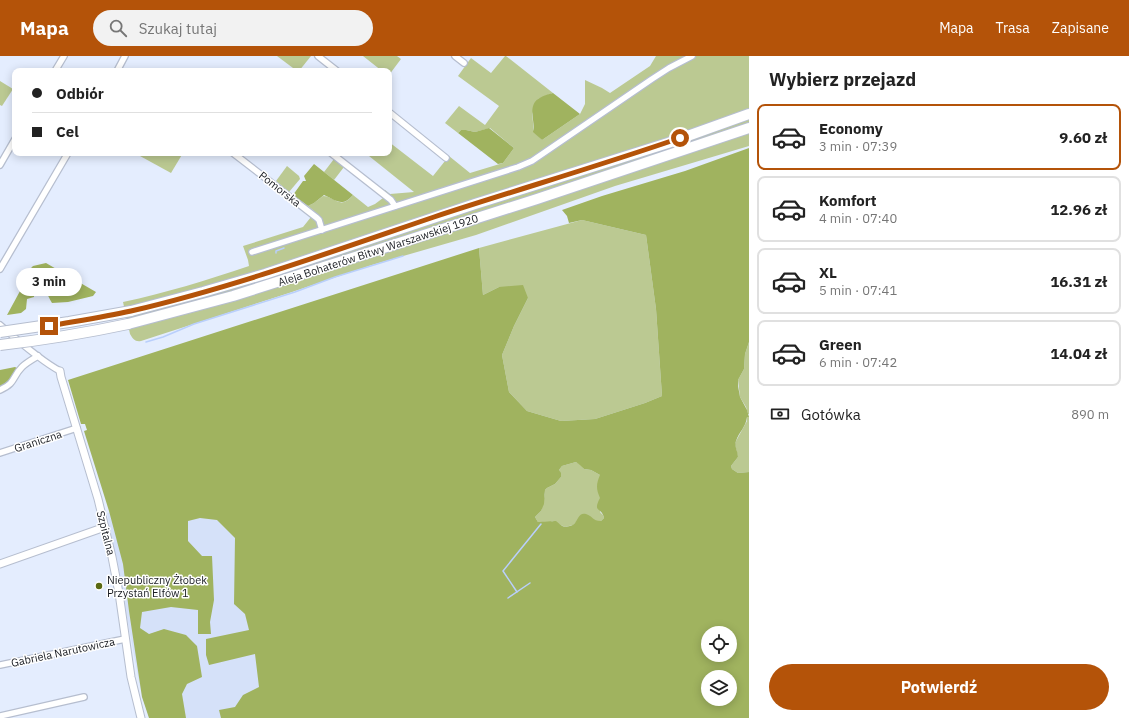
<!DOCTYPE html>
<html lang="pl">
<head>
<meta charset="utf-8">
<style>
	body { margin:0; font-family:"IBM Plex Sans",sans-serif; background:#f2f2f2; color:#222; height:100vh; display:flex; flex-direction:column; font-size:15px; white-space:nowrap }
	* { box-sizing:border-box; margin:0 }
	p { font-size:13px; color:#767676 }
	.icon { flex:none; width:22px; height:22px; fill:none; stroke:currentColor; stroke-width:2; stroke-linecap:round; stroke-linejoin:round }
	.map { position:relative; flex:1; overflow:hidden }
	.panel { display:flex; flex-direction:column; background:#fff; width:380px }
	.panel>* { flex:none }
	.banner { position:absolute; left:12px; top:12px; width:380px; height:88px; border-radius:8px; box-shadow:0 2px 10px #0003; display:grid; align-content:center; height:88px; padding:0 20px; background:#fff }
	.controls { position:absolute; left:701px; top:570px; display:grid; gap:8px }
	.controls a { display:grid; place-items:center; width:36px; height:36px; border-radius:50%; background:#fff; box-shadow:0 2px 10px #0003; font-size:20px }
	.end { position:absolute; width:18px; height:18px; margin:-9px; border:5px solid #b45309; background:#fff; box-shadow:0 0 0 2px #fff }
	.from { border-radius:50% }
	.bubble { position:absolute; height:28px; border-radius:14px; background:#fff; box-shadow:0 2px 10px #0003; font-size:13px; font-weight:700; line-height:28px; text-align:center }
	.banner b { display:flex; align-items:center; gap:14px; height:38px; font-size:15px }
	.banner b+b { border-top:1px solid #e0e0e0 }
	.banner i { width:10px; height:10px; background:#222 }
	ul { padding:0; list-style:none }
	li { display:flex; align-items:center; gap:12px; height:66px; margin:0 8px 6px; padding:0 12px; border:2px solid #e0e0e0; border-radius:8px }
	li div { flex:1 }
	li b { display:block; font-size:15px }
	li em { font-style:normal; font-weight:700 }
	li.selected { border-color:#b45309 }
	li>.icon { width:36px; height:36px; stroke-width:1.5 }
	h2 { padding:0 20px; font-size:18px; line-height:48px }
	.pay { display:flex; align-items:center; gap:10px; height:44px; padding:0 20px; font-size:15px }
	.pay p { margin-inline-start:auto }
	.primary-button { display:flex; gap:8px; margin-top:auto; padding:8px 20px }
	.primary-button a { flex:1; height:46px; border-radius:24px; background:#b45309; color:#fff; font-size:16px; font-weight:700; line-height:46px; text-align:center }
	header { display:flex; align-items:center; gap:24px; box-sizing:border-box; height:56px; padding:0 20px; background:#b45309; color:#fff }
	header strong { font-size:19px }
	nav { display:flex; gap:22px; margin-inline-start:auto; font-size:14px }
	.search { width:280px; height:36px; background:#f2f2f2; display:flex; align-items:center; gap:10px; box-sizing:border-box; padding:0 14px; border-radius:22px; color:#767676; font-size:15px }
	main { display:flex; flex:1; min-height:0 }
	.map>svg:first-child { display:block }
	.built { fill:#d5e1f9 }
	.green { fill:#bbc992 }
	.forest { fill:#a0b35f; fill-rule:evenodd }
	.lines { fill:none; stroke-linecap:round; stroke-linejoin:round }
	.stream { stroke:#b9cffc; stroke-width:1.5 }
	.minor-casing { stroke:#b6becf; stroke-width:8 }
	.tertiary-casing { stroke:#b6becf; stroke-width:9 }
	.motorway-casing { stroke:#b6becf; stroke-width:12 }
	.minor { stroke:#fff; stroke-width:5.5 }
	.tertiary { stroke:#fff; stroke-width:7 }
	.motorway { stroke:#fff; stroke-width:10 }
	.motorway-bridge-casing { stroke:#b6becf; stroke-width:12; stroke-linecap:butt }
	.motorway-bridge { stroke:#fff; stroke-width:10 }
	.route { stroke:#b45309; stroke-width:5 }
	.poi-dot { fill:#596912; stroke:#fff; stroke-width:1.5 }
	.labels { text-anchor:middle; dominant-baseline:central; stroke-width:3; stroke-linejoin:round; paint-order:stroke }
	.street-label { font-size:11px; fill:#191c22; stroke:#fff }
	.poi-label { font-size:11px; fill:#191c22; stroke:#fff; text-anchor:start }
</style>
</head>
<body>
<header>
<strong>Mapa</strong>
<div class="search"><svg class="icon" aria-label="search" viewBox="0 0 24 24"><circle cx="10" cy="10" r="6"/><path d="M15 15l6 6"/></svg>Szukaj tutaj</div>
<nav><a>Mapa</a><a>Trasa</a><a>Zapisane</a></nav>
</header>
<main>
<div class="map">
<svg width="749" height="662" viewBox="0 0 749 662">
	<rect width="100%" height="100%" fill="#e4edfe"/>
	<polygon class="built" points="256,425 286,662 151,662 142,641 107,457"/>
	<g class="green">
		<polygon points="277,0 311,0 299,15 297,15"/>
		<polygon points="363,0 397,0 401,3 389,19 389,15 382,15"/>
		<path d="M505 0H506L553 37 538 43 532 58 533 66V74L542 84 580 58 585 48V24L602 32 610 37 650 10 656 0H749V90L615 130 476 179 372 209 289 237 141 285C135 286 133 283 130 278L123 246C166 237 207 224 249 210L248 204 243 190 303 171 315 156 308 150 314 147 323 140C335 140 340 155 353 139L368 151 375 148 383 142 381 140 385 134 390 138 414 136 369 100 371 97H389V86L433 120 449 100 470 117 503 107 514 92 490 72 475 76 466 74H461L458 77 445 67 459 50 485 69 499 50 458 20 471 2 491 17Z"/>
		<polygon points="0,25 13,33 2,50 0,49"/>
		<polygon points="142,97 183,97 171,117 140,100"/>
		<polygon points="334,103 344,111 334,124 324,116"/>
		<polygon points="287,110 299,120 300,123 289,136 276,125"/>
		<polygon points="582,164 646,179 656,253 662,340 645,347 595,363 561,365 527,355 509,336 502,299 514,270 528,242 499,231 483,239 479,192"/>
		<polygon points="749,286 749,358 748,358 746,351 740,341 738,324 744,313 745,298"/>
		<polygon points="747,360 749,361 749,416 738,417 732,413 731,410 738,401 735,388 736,385 747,365"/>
		<polygon points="576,406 580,408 584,413 591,414 600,419 600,456 603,459 604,462 601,465 595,465 591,462 576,466 573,469 565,471 552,465 549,467 538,466 535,461 541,455 545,438 545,434 547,432 555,428 561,421 559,414 562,410"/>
	</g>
	<g class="forest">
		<path d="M553 37 580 58 542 84 533 76C536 66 527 51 538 43 542 40 549 38 553 37Z"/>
		<polygon points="489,72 514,92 503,107 498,108 458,77 461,74 466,74 475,76"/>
		<path d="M749 92V286L745 298 744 313 738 324V330L740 341 747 354 749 361H747C746 371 739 376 736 385 734 390 738 396 738 401L731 410 732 413 738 417 749 416V662H221L219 654 235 651 243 639 259 631 255 598 209 609 206 599V583L249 574 245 558 234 548 235 482 217 464 200 462 188 465V485L202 500H212L214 544 210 566 211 578H198V554L171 551 142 556 140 572 149 578 164 573 186 579 197 590 202 621 187 628 182 638 186 662H149L142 641 129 555 123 508 109 455 84 375 87 374 85 368H81L68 324 479 192 483 239 499 231 523 229 528 242 514 270 502 299 509 336 527 355 561 365 595 363 645 347 662 340 656 253 646 179 582 164 569 167 567 160 562 154 602 140 685 115ZM576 406 580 409 584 413 591 414 600 419C596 428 596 433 600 442 592 457 602 451 604 462L601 465C592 465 593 460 586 458 579 456 578 464 574 468 572 470 568 470 565 471 561 470 559 467 556 465 554 465 542 466 538 466L535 461 541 455 544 448 545 434 547 432 555 428 561 421V417L559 414 562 410ZM708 577H730V599H708ZM708 621H730V643H708Z"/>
		<path d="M314 108 353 139C342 152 336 144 324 139L314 147 308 150 293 139 303 125H306L304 120Z"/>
		<path d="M46 207 96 236 93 240 68 246 52 247C47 239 43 226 37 222L35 228 34 241 27 243 26 253 21 257 7 259 26 224 28 215 33 210Z"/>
		<polygon points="15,311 19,313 9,327 0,331 0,314"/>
	</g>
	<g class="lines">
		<g class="stream">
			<polyline points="276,197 276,195 284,192"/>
			<polyline points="146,286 163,281 194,268 295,236 335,221 403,200"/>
			<polyline points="517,536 503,515 541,468"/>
			<polyline points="508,542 530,527"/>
		</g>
		<defs>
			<g id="minor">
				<polyline points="318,0 337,15"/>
				<polyline points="455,0 464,7"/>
				<polyline points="55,15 64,0"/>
				<polyline points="117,15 125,0"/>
				<polyline points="389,56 446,102"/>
				<polyline points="233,97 317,162 319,164 322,174"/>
				<polyline points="331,97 391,144 395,150"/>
				<polyline points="0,109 15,83"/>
				<polyline points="252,196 518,111 532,105 652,23 669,12 692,0"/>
				<polyline points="0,213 68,97"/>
				<path d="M0 269C16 283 41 305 60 315"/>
				<path d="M0 334C16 327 12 321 22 311 26 307 33 303 38 300"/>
				<polyline points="0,397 77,372"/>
				<polyline points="0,609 125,583"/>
				<polyline points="0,660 84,641"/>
			</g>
			<g id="tertiary">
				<polyline points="60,315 61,321 98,443 112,501 119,537 131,621 141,662"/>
				<polyline points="0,508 105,471"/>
			</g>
			<g id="motorway">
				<polyline points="131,255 203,236 265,218 475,148 668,87 749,58"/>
				<polyline points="128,268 233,240 537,143 749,72"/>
			</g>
		</defs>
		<use href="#minor" class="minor-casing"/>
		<use href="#tertiary" class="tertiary-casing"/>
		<use href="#motorway" class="motorway-casing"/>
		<use href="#minor" class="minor"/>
		<use href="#tertiary" class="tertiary"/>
		<use href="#motorway" class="motorway"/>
		<defs>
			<g id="motorway-bridge">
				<polyline points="0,276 69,266 131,255"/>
				<path d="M0 289C43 284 86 277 128 268"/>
			</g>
		</defs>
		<use href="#motorway-bridge" class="motorway-bridge-casing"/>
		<use href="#motorway-bridge" class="motorway-bridge"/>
	</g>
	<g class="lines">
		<path class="route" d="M49 270C77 265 104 261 131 255 234 231 334 195 434 161 516 134 599 110 680 82"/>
	</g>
	<circle class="poi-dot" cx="99" cy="530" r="4"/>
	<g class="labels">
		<g class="street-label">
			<text transform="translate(280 133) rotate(38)">Pomorska</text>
			<text transform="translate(378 194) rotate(-18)">Aleja Bohaterów Bitwy Warszawskiej 1920</text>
			<text transform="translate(38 385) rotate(-18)">Graniczna</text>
			<text transform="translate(106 477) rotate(76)">Szpitalna</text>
			<text transform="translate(63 596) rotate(-12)">Gabriela Narutowicza</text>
		</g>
		<g class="poi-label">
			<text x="107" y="524">Niepubliczny Żłobek<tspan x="107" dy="13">Przystań Elfów 1</tspan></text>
		</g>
	</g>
</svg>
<div class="controls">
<a><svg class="icon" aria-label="locate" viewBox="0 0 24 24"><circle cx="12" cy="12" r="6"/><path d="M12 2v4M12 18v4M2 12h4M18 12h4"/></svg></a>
<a><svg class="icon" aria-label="layers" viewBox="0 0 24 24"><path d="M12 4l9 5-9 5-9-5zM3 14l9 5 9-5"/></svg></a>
</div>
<i class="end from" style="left:680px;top:82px"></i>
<i class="end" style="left:49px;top:270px"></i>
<div class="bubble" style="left:16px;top:212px;width:66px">3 min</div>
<div class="banner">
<b><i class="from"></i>Odbiór</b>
<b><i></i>Cel</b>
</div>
</div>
<section class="panel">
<h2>Wybierz przejazd</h2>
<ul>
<li class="selected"><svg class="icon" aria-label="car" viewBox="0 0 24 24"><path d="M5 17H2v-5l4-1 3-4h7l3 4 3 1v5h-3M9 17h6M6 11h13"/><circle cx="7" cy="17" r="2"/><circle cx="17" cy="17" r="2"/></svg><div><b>Economy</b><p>3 min · 07:39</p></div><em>9.60 zł</em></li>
<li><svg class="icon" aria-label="car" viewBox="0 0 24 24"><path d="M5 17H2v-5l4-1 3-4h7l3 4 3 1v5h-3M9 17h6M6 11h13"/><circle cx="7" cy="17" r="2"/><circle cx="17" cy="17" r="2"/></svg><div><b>Komfort</b><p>4 min · 07:40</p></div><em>12.96 zł</em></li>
<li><svg class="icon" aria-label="car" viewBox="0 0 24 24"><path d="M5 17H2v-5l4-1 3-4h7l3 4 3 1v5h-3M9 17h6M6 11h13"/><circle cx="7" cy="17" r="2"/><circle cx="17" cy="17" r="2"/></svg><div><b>XL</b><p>5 min · 07:41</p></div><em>16.31 zł</em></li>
<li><svg class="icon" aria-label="car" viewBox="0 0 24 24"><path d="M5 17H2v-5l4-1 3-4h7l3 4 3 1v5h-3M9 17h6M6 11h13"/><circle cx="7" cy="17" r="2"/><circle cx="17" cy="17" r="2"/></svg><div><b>Green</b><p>6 min · 07:42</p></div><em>14.04 zł</em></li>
</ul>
<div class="pay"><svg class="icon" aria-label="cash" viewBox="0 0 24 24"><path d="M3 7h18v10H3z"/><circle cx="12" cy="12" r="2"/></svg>Gotówka<p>890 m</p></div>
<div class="primary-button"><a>Potwierdź</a></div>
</section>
</main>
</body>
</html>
